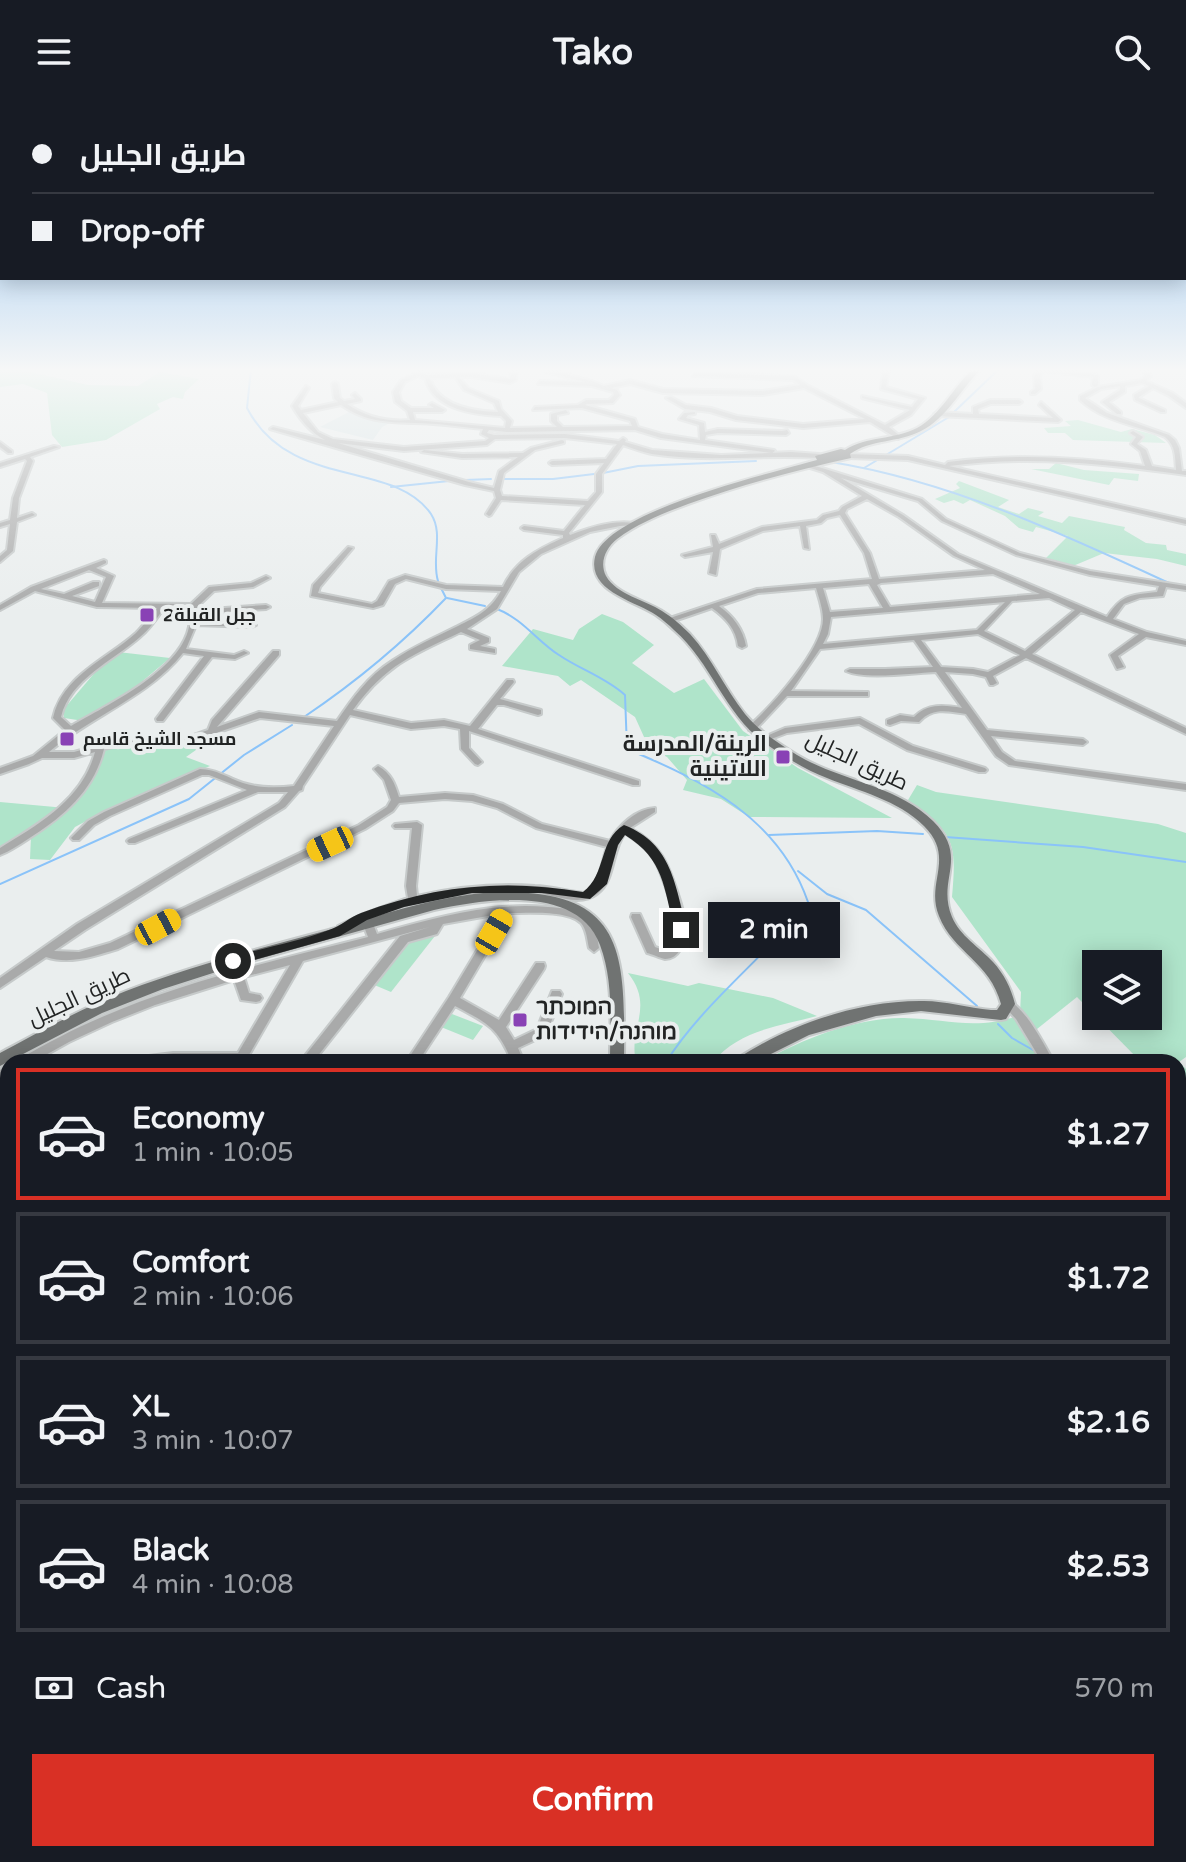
<!DOCTYPE html>
<html lang="en">
<head>
<meta charset="utf-8">
<style>
	body { margin:0; font-family:"Varela Round",Cairo,Heebo,sans-serif; background:#20242c; color:#f1f3f6; height:100vh; display:flex; flex-direction:column; font-size:30px; white-space:nowrap }
	* { box-sizing:border-box; margin:0 }
	p { font-size:26px; color:#9ea1a6 }
	.icon { flex:none; width:44px; height:44px; fill:none; stroke:currentColor; stroke-width:2; stroke-linecap:round; stroke-linejoin:round }
	.map { position:relative; flex:1; overflow:hidden }
	.side { position:absolute; left:0px; top:950px; width:1186px; height:808px; display:flex; flex-direction:column; background:#171b24; border-radius:24px 24px 0 0; box-shadow:0 4px 20px #0003 }
	.side>* { flex:none }
	.banner { position:absolute; left:0px; top:0px; width:1186px; height:176px; box-shadow:0 4px 20px #0003; display:grid; align-content:center; height:176px; padding:0 32px; background:#171b24 }
	.tools { position:absolute; left:1082px; top:846px; display:grid; gap:16px }
	.tools a { display:grid; place-items:center; width:80px; height:80px; border-radius:0px; background:#171b24; box-shadow:0 4px 20px #0003; font-size:40px }
	.end { position:absolute; width:36px; height:36px; margin:-18px; border:10px solid #222424; background:#fff; box-shadow:0 0 0 4px #fff }
	.from { border-radius:50% }
	.bubble { position:absolute; height:56px; border-radius:0px; background:#171b24; box-shadow:0 4px 20px #0003; font-size:26px; font-weight:800; line-height:56px; text-align:center }
	.car { position:absolute; width:24px; height:48px; margin:-24px -12px; border-radius:10px; box-shadow:0 0 6px 2px #0007; background:linear-gradient(#f5c518 24%,#345 0 40%,#f5c518 0 76%,#345 0 86%,#f5c518 0) }
	.banner b { display:flex; align-items:center; gap:28px; height:76px; font-size:30px }
	.banner b+b { border-top:2px solid #363941 }
	.banner i { width:20px; height:20px; background:#f1f3f6 }
	ul { padding:14px 0 0; list-style:none }
	li { display:flex; align-items:center; gap:24px; height:132px; margin:0 16px 12px; padding:0 16px; border:4px solid #363941; border-radius:0px }
	li div { flex:1 }
	li b { display:block; font-size:30px }
	li em { font-style:normal; font-weight:800 }
	li.selected { border-color:#d93025 }
	li>.icon { width:72px; height:72px; stroke-width:1.5 }
	.pay { display:flex; align-items:center; gap:20px; height:88px; padding:0 32px; font-size:30px }
	.pay p { margin-inline-start:auto }
	.primary-button { display:flex; gap:16px; margin-top:auto; padding:16px 32px }
	.primary-button a { flex:1; height:92px; border-radius:0px; background:#d93025; color:#fff; font-size:32px; font-weight:800; line-height:92px; text-align:center }
	header { display:flex; justify-content:space-between; align-items:center; height:104px; padding:0 32px; background:#171b24; font-size:36px; font-weight:800 }
	.map>svg:first-child { display:block }
	.built { fill:#d6e3e5 }
	.green { fill:#afe4ca; fill-rule:evenodd }
	.lines { fill:none; stroke-linecap:round; stroke-linejoin:round }
	.stream { stroke:#8ac3f9; stroke-width:2 }
	.minor-casing { stroke:#c6caca; stroke-width:4 }
	.major-casing { stroke:#c6caca; stroke-width:4 }
	.highway-casing { stroke:#c6caca; stroke-width:4 }
	.minor { fill:#a9aaaa; fill-rule:evenodd }
	.major { fill:#707372; fill-rule:evenodd }
	.highway { fill:#5c5f5f; fill-rule:evenodd }
	.route { fill:#222424 }
	.poi-dot { fill:#8942b5; stroke:#eaeeee; stroke-width:3 }
	.labels { text-anchor:middle; dominant-baseline:central; stroke-width:8; stroke-linejoin:round; paint-order:stroke }
	.far-poi-label { font-size:18px; font-weight:bold; fill:#222424; stroke:#eaeeee; text-anchor:start }
	.poi-label { font-size:22px; font-weight:bold; fill:#222424; stroke:#eaeeee; text-anchor:end }
	.street-label { font-size:22px; fill:#222424; stroke:#eaeeee }
</style>
</head>
<body>
<header><svg class="icon" aria-label="menu" viewBox="0 0 24 24"><path d="M4 6h16M4 12h16M4 18h16"/></svg>Tako<svg class="icon" aria-label="search" viewBox="0 0 24 24"><circle cx="10" cy="10" r="6"/><path d="M15 15l6 6"/></svg></header>
<div class="map">
<svg width="1186" height="1758" viewBox="0 0 1186 1758">
	<rect width="100%" height="100%" fill="#eaeeee"/>
	<polygon class="built" points="349,308 367,313 392,318 382,323 373,336 320,323"/>
	<g class="green">
		<polygon points="0,265 17,265 88,281 138,282 160,268 199,275 185,288 183,295 173,293 157,300 160,305 106,336 62,343 52,331 47,289 23,280 0,283"/>
		<polygon points="1078,316 1121,328 1132,325 1155,331 1166,339 1073,336 1065,329 1048,329 1044,324 1071,322 1065,317"/>
		<polygon points="1056,359 1084,366 1139,370 1138,377 1114,374 1109,381 1031,365 1049,365"/>
		<polygon points="959,377 1009,396 998,403 1019,410 1028,404 1044,408 1038,412 1062,419 1069,412 1125,423 1124,426 1146,439 1166,441 1167,446 1186,450 1186,462 1157,455 1104,449 1073,462 1046,454 1068,432 1036,423 1033,428 1019,424 1005,412 970,396 963,400 954,396 944,399 935,395 960,384 956,380"/>
		<polygon points="602,510 623,518 654,541 632,559 674,589 704,575 743,627 798,664 892,714 749,713 721,695 683,686 687,676 667,653 649,644 635,613 581,576 570,582 558,572 502,562 533,525 573,536 579,525"/>
		<polygon points="118,548 170,554 113,602 84,617 64,614 63,606 103,559"/>
		<path d="M220 629 186 653 210 662 105 707 75 723 50 756 30 755 31 732 0 746V698L66 704C85 686 100 671 105 645L118 640 180 642Z"/>
		<path d="M917 681 936 688 1158 720 1186 729V953L1179 958 1186 965V1006L1178 995V958H1141L1077 893 1027 933 1045 958H762C802 935 858 913 904 914 948 915 976 927 1020 911L1021 888 952 793C957 737 954 729 908 696ZM1096 860H1148V912H1096Z"/>
		<polygon points="442,823 391,888 372,880 410,831"/>
		<path d="M628 869 688 882 699 879 773 894 817 912C780 922 739 926 713 958H636C628 924 655 903 628 869Z"/>
		<polygon points="452,910 483,922 473,936 441,923"/>
		<rect x="1178" y="1214" width="8" height="78"/>
		<polygon points="622,1750 726,1750 729,1758 619,1758"/>
		<polygon points="792,1750 939,1750 941,1758 794,1758"/>
	</g>
	<g class="lines">
		<g class="stream">
			<path d="M251 265 247 304C290 387 394 355 431 410 444 430 431 455 438 477"/>
			<polyline points="954,308 999,265"/>
			<polyline points="886,351 949,313"/>
			<path d="M831 358C950 377 1063 430 1171 480"/>
			<polyline points="864,364 879,355"/>
			<polyline points="603,369 638,362 756,357"/>
			<polyline points="503,375 553,375 594,370"/>
			<polyline points="465,376 491,375"/>
			<polyline points="391,383 449,377"/>
			<polyline points="447,494 485,502"/>
			<path d="M497 505C523 515 537 537 559 551 581 566 605 573 625 591L627 645C704 677 779 714 808 798 764 855 705 897 666 958"/>
			<path d="M304 613C356 578 403 539 446 494L441 484"/>
			<polyline points="769,731 877,727 923,730"/>
			<polyline points="945,733 1083,743 1186,758"/>
			<polyline points="798,767 827,790 866,806 977,902"/>
			<polyline points="0,780 189,695 244,651 292,621"/>
			<polyline points="998,920 1012,934 1033,946"/>
			<polyline points="1178,1025 1186,1030"/>
		</g>
		<defs>
			<g id="minor">
				<path d="M417 265H422L421 269 427 271 472 269 510 275 511 265H517L516 276 510 279 472 273H459L468 284 499 297 501 305 512 317 510 324 557 323 551 317V310L566 306 568 309 557 311V317L563 323 632 322 630 317 582 304 533 306 535 303 578 301 586 296H609L614 291 613 288 592 282 538 280 540 277 585 278 546 268 548 265 592 277 604 282 630 276 663 285 763 287 800 281 793 276 693 272 695 269 794 272 807 281 885 321 910 306 862 294V292L912 303 918 295 881 285 883 265H889L886 283 925 294 911 311 889 323 900 332V334L898 335 870 318 803 324 736 316 710 308 685 305 666 294 671 293 686 301 711 304 737 312 803 320 865 315 804 284 763 291 663 289 630 280 611 284 617 286 620 291 613 299 587 300 585 301 635 315 638 323 662 330 700 336 699 321 679 315 684 309 695 308V310L688 311 686 314 704 319 705 328 718 325 782 327 787 326 789 329 786 331 718 329 706 331 705 336 774 346 775 347 772 349 661 334 635 326 507 328 489 326 487 329 494 331 565 330 619 337 623 334 626 336 625 338 652 346 721 351 791 348 819 350 822 352 819 354C763 350 708 359 652 350 642 348 632 344 623 341L602 370V388L569 429 570 431C591 423 612 416 634 419V421L620 422 590 428 541 450 519 468 497 505 467 525 489 534V538L480 542 495 545V549L470 545V541L480 536 461 528C413 551 386 560 353 606L411 619 444 616 470 622 507 576H513L514 578 500 595 541 606V610L538 611 504 601H497L478 625 639 677V681H633L469 627V644L482 658 478 661 475 660 461 645 460 625 444 622 411 625 350 611 303 682 302 686 299 687 285 703 85 826 54 847 79 848 110 839 359 721 387 703 391 696 384 676 374 665 378 662C391 669 395 680 399 693L445 689 473 691 503 700 542 720 610 737C619 721 636 705 655 704V708L630 724C643 731 654 739 662 752 671 766 690 820 686 835 685 839 682 842 680 846 677 851 672 855 665 855 660 854 652 850 647 849L631 813 632 810H640L655 843 666 847C671 843 675 839 676 832 678 816 662 768 653 754 646 743 636 736 625 729 611 747 616 776 597 790 579 804 550 789 530 788 474 787 419 794 367 817H372L377 830C434 814 489 798 548 803 560 804 574 804 585 811 596 818 597 832 599 844L594 848 589 844C587 836 587 826 581 819 568 806 527 809 510 809L460 894 499 916 536 859H544L545 862 544 865 506 923 514 936 537 925 552 887H560L562 890 546 931 518 944 524 958H512C498 923 487 919 455 902L418 958H406L449 893 499 810 443 820 437 830 408 838 313 958H300L400 832 430 823 303 857 245 958H135L137 955 141 953 173 949H238L290 861 244 873 249 889 260 891 262 894 260 897 256 898 241 896 234 876 155 901 112 918 69 938 33 958H17L19 955C46 940 73 925 102 913 187 876 278 856 368 833L363 820 364 818 342 829 337 825 338 822 361 811 408 794 406 782 412 724H395L393 722 395 720 417 718 422 721 416 782 417 792C456 783 495 779 535 782 552 782 567 788 584 789 601 778 601 761 607 743L536 724 497 704 472 697 445 695 399 699 393 707 365 725 118 845C94 852 71 861 46 853L0 884V874L77 820 279 699 288 688H258L135 739H129L127 737 129 735 247 686 209 671H202L110 712 94 721 79 736H73L71 734 88 717 104 708 200 665C216 665 228 674 243 679 259 684 277 684 294 682L334 622 260 614 184 640 163 643 125 640 104 645C94 687 63 713 28 735 19 741 10 747 0 751V744C39 720 83 695 95 648L74 654H42L29 660 0 670V664L33 652 65 626 53 614C62 572 107 555 136 529 144 521 150 512 157 504L97 503 35 487 0 506V501L31 483 104 456 106 457V459L96 464 114 472 102 499 191 500 209 483 251 479 266 472 270 474 253 483 214 487 197 503V506L266 501 270 503 266 505 197 510 196 517 252 519 256 521 252 523 196 521 186 545 234 551 244 547 248 549 235 555 212 553 163 617H157L156 615 204 552 183 549C147 594 91 612 49 648H74L125 634 163 637 183 635 208 626 212 616 273 547H279V551L217 623 259 608 337 617C352 595 368 572 392 557 412 543 438 532 458 522 476 513 491 506 501 487L446 485 406 475 395 480 383 501 373 504 311 492 313 481 348 443 353 444 320 483 318 489 372 500 377 497 389 477 405 471 446 481 503 483C515 457 538 445 563 434V431L524 426 521 424 524 422 564 427 585 401 501 396 491 411 489 412 486 410 496 394 494 387 465 381 270 325 273 323 325 336C311 329 299 314 292 302L306 282 309 284 298 302 301 306 338 298 334 294 332 280 335 278 338 280 340 294 344 297 355 295 352 291 355 289 361 295V297L347 300C366 313 387 318 410 316L407 307 395 298 393 288 401 276 416 269ZM418 272 425 274C433 305 473 311 501 312L506 317 505 324 415 316 413 308H442L445 306 432 299 429 301 434 304H411L401 297 399 288 405 278ZM455 273 464 286 494 299 498 308C473 307 438 302 430 274ZM341 301C366 318 385 318 414 319 437 319 460 323 483 325L481 330 489 334 485 337 404 343 333 335 318 328 303 309ZM565 334 617 340 606 355 552 357 549 359 552 361 604 359 596 370V388L588 397 502 392 500 386 504 369 535 346 564 339V337L562 336 531 344 523 349 462 350 424 346 421 348 462 354 518 353 499 367 494 384 469 378 338 339 404 347 487 341 495 335ZM89 466 106 473 95 498 72 492 99 482V478H93L64 490 41 485ZM164 504H189C189 510 190 518 189 523 180 567 107 601 71 622L61 613C70 575 113 557 140 533 150 525 157 514 164 504Z"/>
				<polygon points="1039,265 1058,265 1098,271 1098,281 1095,283 1092,281 1093,273 1043,267 1040,272 1041,285 1035,290 1031,290 1031,288 1035,285 1034,272"/>
				<path d="M1142 265H1147L1151 272 1146 277 1173 289 1186 299V304L1169 292 1153 284 1139 293V294L1165 306V308H1161L1135 296 1134 291 1149 282 1142 279 1125 282V288L1109 298 1121 308V310H1117L1102 298 1120 286V282L1101 285 1085 294 1086 295 1107 309 1169 331 1175 336 1179 344 1182 367H1186V371C1107 360 1029 351 949 362L1186 416V420L908 356 848 354 845 352 848 350 908 352 945 361 948 358C1014 349 1079 353 1145 362L1140 347 1131 340 1136 333 1130 329 1133 327 1143 333 1137 340 1146 346 1152 362 1176 366C1175 353 1176 342 1165 333 1136 321 1104 318 1080 296V292L1098 283 1141 276 1145 272Z"/>
				<polygon points="990,296 1019,296 1022,298 1019,300 991,300 978,305 979,310 1053,314 1039,301 1041,298 1061,316 1058,318 937,312 934,310 937,308 973,310 973,303"/>
				<polygon points="0,338 12,347 12,349 8,349 0,343"/>
				<polygon points="54,342 59,343 30,353 33,357 19,394 17,414 32,409 35,411 17,418 13,447 0,458 0,452 7,446 10,420 0,423 0,419 10,416 13,394 27,357 25,355 0,363 0,359"/>
				<path d="M809 360 922 395 946 415 1020 449 1090 467 1186 482V486L1166 483 1163 492 1140 494 1124 500 1113 515 1147 528 1186 537V541L1146 533 1118 552 1124 563 1117 565 1110 551 1139 530 1081 508 1032 550 1186 624V630L1026 554 993 572 997 579 993 581H990L986 573 973 570 945 568 987 626 1083 635 1087 638 1083 641 991 632 1002 648 1015 657 1186 680V686L1009 661 996 652 966 610C948 607 932 603 919 618L901 617 890 621 887 620V616L900 611 914 613C928 599 944 601 962 604L936 568C913 569 865 576 846 567L850 565H885L933 563 914 536 820 545 791 587 865 588H868V592H787L755 626H749V622C772 602 823 545 823 515 823 505 819 494 816 484L758 489 719 502C733 512 743 525 746 542L742 544 738 542C736 525 726 514 712 504L671 518 664 516 757 485 872 475 864 449 840 411 827 414 821 419 806 422 809 445 804 444 800 422 763 427 720 445 716 471 709 469 713 448 685 453 682 451 713 443 711 431H715L719 440 762 423 817 416 823 411 839 407 842 403 862 392 823 368 807 363 806 362ZM841 374 918 397 942 417 1016 451 1090 471 1159 482 1157 488C1131 491 1122 490 1107 513L958 450 903 411ZM867 395 899 413 954 452 985 466 879 475 870 449 845 409 847 405ZM993 470 1040 490 890 503 877 481 881 479ZM869 480 883 504 830 508 823 484ZM1049 494 1075 506 1025 547 984 527 1012 497ZM1005 498 977 526 823 540 828 530 831 513ZM978 530 1020 551 988 568 973 565 941 563 921 536Z"/>
				<polygon points="860,614 913,642 985,664 987,666 985,668 979,668 907,646 859,620 787,629 766,637 762,634 785,624"/>
				<path d="M1008 896C1027 906 1043 939 1054 958H1042L1016 915 1002 900 1004 897Z"/>
				<polygon points="8,962 8,973 0,977 0,966"/>
				<polygon points="8,988 8,998 0,1000 0,990"/>
				<polygon points="8,1049 8,1060 0,1063 0,1052"/>
				<rect x="1178" y="1100" width="8" height="12"/>
				<rect x="1178" y="1196" width="8" height="14"/>
				<polygon points="0,1233 8,1234 8,1248 0,1247"/>
				<rect x="1178" y="1308" width="8" height="16"/>
				<polygon points="0,1344 8,1345 8,1361 0,1360"/>
				<rect x="1178" y="1470" width="8" height="16"/>
				<polygon points="1186,1679 1186,1721 1185,1725 1178,1727 1178,1685 1179,1681"/>
				<polygon points="1178,1744 1181,1750 1179,1758 1159,1758 1161,1750 1178,1750"/>
				<polygon points="370,1750 436,1750 439,1751 442,1758 376,1758 373,1757"/>
				<polygon points="957,1750 977,1750 979,1758 959,1758"/>
			</g>
			<g id="major">
				<path d="M973 265H981C961 285 946 315 921 327 898 339 871 335 850 350L851 354C796 366 741 381 688 400 664 409 638 419 617 435 606 444 599 458 606 472 617 491 645 496 662 507 672 513 682 522 690 530 712 554 725 585 745 610 759 627 778 639 797 651 840 677 897 681 933 717 970 754 936 775 952 813 960 832 979 843 993 858 1004 870 1011 884 1015 900L1006 915 1001 916 921 907 876 912 809 931 755 958H736L738 954C791 920 860 896 924 897 946 897 968 904 991 906H997L1001 900C990 858 953 848 939 812 925 778 956 754 924 722 898 696 859 687 827 674 806 666 787 654 769 642 725 613 713 560 674 526 669 521 662 515 656 511 635 497 587 487 595 453 607 407 772 369 817 356L815 352 841 345 845 346C867 332 894 336 917 324 941 311 953 283 973 265Z"/>
				<path d="M496 788C627 785 625 849 624 958H610C610 920 614 878 600 841 578 780 484 795 434 806L241 860 163 885 102 909 0 962V949C41 927 82 904 126 887 194 861 265 843 336 824 388 809 441 791 496 788Z"/>
			</g>
			<g id="highway">
				<polygon points="8,1430 8,1454 0,1455 0,1431"/>
				<polygon points="732,1750 760,1750 763,1758 735,1758"/>
				<polygon points="765,1750 793,1750 796,1758 768,1758"/>
			</g>
		</defs>
		<use href="#minor" class="minor-casing"/>
		<use href="#major" class="major-casing"/>
		<use href="#highway" class="highway-casing"/>
		<use href="#minor" class="minor"/>
		<use href="#major" class="major"/>
		<use href="#highway" class="highway"/>
	</g>
	<linearGradient id="sky" x2="0" y2="1"><stop stop-color="#82baef"/><stop offset="0.52" stop-color="#f6f7f7"/><stop offset="1" stop-color="#f6f7f7" stop-opacity="0"/></linearGradient>
	<rect width="1186" height="512" fill="url(#sky)"/>
	<path class="route" d="M624 721C673 740 675 782 687 826L685 829 681 831 675 826C663 783 665 756 625 731L618 741 607 780 590 795 542 789H472L404 803 367 816 340 832 233 862 227 857 229 854C262 844 297 838 329 826 341 822 350 813 361 809 434 781 507 775 583 788 607 770 598 736 624 721Z"/>
	<g class="poi-dot">
		<rect x="139" y="503" width="16" height="16" rx="4"/>
		<rect x="59" y="627" width="16" height="16" rx="4"/>
		<rect x="775" y="645" width="16" height="16" rx="4"/>
		<rect x="512" y="908" width="16" height="16" rx="4"/>
	</g>
	<g class="labels">
		<g class="far-poi-label">
			<text x="163" y="511">جبل القبلة2</text>
			<text x="83" y="635">مسجد الشيخ قاسم</text>
		</g>
		<g class="poi-label">
			<text x="767" y="640">الرينة/المدرسة<tspan x="767" dy="25">اللاتينية</tspan></text>
			<text x="536" y="903" text-anchor="start">המוכתר<tspan x="536" dy="25">מוהנה/הידידות</tspan></text>
		</g>
		<g class="street-label">
			<text transform="translate(857 657) rotate(25)">طريق الجليل</text>
			<text transform="translate(79 893) rotate(-25)">طريق الجليل</text>
		</g>
	</g>
</svg>
<div class="tools">
<a><svg class="icon" aria-label="layers" viewBox="0 0 24 24"><path d="M12 4l9 5-9 5-9-5zM3 14l9 5 9-5"/></svg></a>
</div>
<i class="end from" style="left:233px;top:857px"></i>
<i class="end" style="left:681px;top:826px"></i>
<div class="bubble" style="left:708px;top:798px;width:132px">2 min</div>
<i class="car" style="left:330px;top:740px;rotate:245deg"></i>
<i class="car" style="left:158px;top:823px;rotate:62deg"></i>
<i class="car" style="left:494px;top:828px;rotate:30deg"></i>
<div class="banner">
<b><i class="from"></i>طريق الجليل</b>
<b><i></i>Drop-off</b>
</div>
<section class="side">
<ul>
<li class="selected"><svg class="icon" aria-label="car" viewBox="0 0 24 24"><path d="M5 17H2v-5l4-1 3-4h7l3 4 3 1v5h-3M9 17h6M6 11h13"/><circle cx="7" cy="17" r="2"/><circle cx="17" cy="17" r="2"/></svg><div><b>Economy</b><p>1 min · 10:05</p></div><em>$1.27</em></li>
<li><svg class="icon" aria-label="car" viewBox="0 0 24 24"><path d="M5 17H2v-5l4-1 3-4h7l3 4 3 1v5h-3M9 17h6M6 11h13"/><circle cx="7" cy="17" r="2"/><circle cx="17" cy="17" r="2"/></svg><div><b>Comfort</b><p>2 min · 10:06</p></div><em>$1.72</em></li>
<li><svg class="icon" aria-label="car" viewBox="0 0 24 24"><path d="M5 17H2v-5l4-1 3-4h7l3 4 3 1v5h-3M9 17h6M6 11h13"/><circle cx="7" cy="17" r="2"/><circle cx="17" cy="17" r="2"/></svg><div><b>XL</b><p>3 min · 10:07</p></div><em>$2.16</em></li>
<li><svg class="icon" aria-label="car" viewBox="0 0 24 24"><path d="M5 17H2v-5l4-1 3-4h7l3 4 3 1v5h-3M9 17h6M6 11h13"/><circle cx="7" cy="17" r="2"/><circle cx="17" cy="17" r="2"/></svg><div><b>Black</b><p>4 min · 10:08</p></div><em>$2.53</em></li>
</ul>
<div class="pay"><svg class="icon" aria-label="cash" viewBox="0 0 24 24"><path d="M3 7h18v10H3z"/><circle cx="12" cy="12" r="2"/></svg>Cash<p>570 m</p></div>
<div class="primary-button"><a>Confirm</a></div>
</section>
</div>
</body>
</html>
